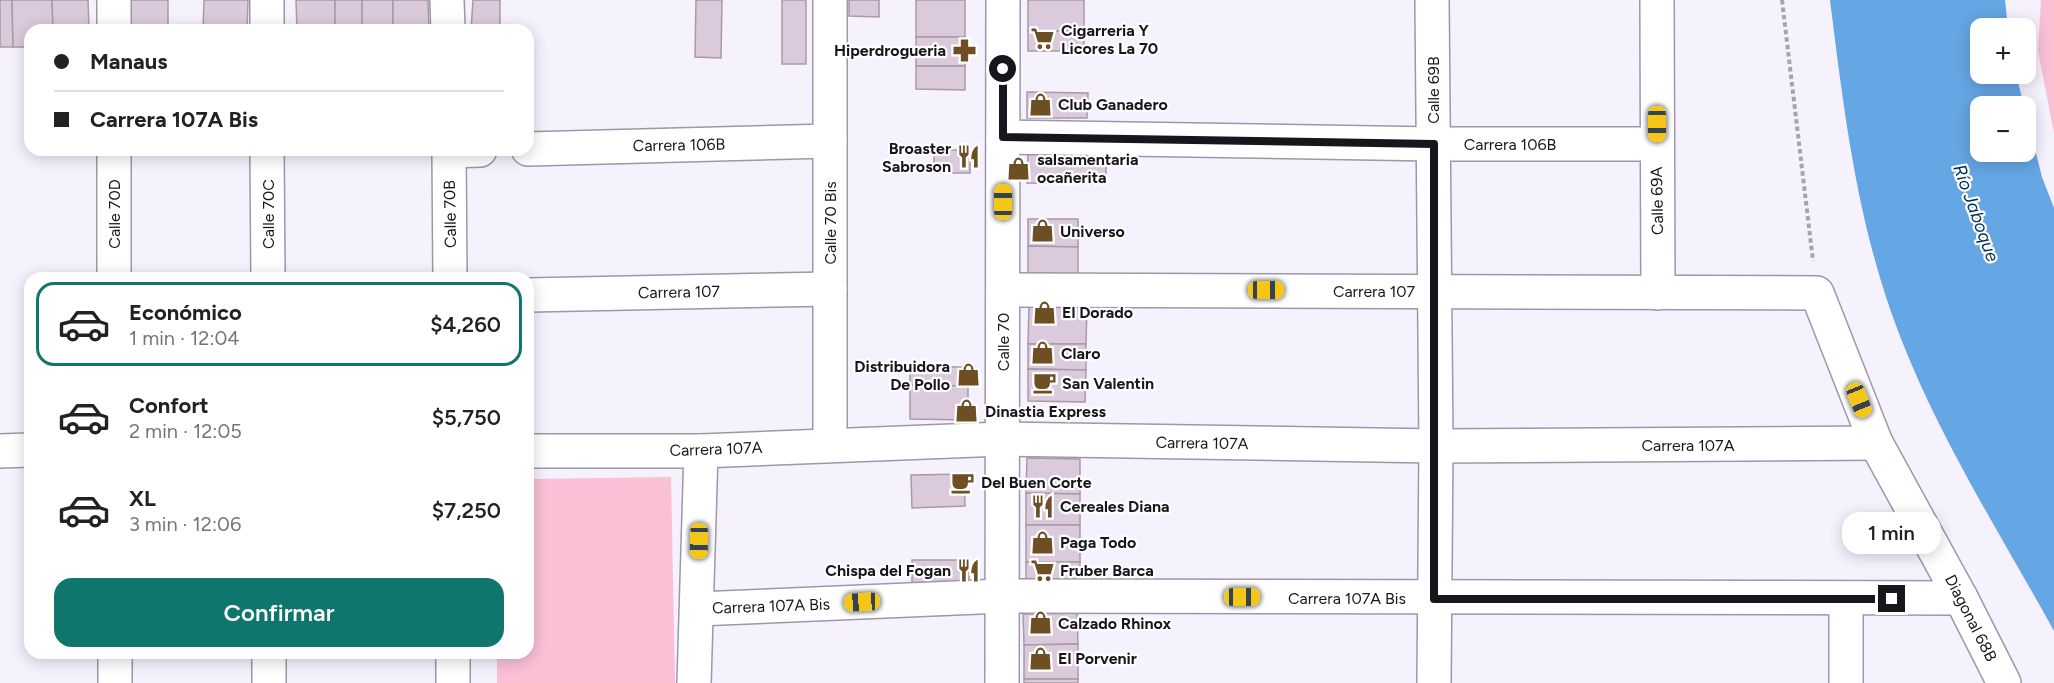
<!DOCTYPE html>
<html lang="es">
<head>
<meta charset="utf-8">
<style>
	body { margin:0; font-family:Figtree,sans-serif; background:#f6f6f6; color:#222; height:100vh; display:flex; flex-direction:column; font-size:22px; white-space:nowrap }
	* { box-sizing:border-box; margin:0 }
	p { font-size:20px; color:#767676 }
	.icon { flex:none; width:33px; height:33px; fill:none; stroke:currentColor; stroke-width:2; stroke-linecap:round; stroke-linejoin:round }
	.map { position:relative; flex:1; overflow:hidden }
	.panel { position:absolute; left:24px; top:272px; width:510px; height:387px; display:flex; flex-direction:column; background:#fff; border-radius:18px; box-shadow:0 3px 15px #0003 }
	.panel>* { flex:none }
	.banner { position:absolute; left:24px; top:24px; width:510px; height:132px; border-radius:18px; box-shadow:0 3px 15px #0003; display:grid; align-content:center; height:132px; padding:0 30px; background:#fff }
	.tools { position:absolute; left:1970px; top:18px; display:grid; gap:12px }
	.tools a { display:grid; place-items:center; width:66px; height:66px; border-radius:12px; background:#fff; box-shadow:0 3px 15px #0003; font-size:30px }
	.end { position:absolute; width:27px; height:27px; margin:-14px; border:8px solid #18151c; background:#fff; box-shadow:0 0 0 3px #fff }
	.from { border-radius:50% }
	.bubble { position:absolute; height:42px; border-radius:18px; background:#fff; box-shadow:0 3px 15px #0003; font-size:20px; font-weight:600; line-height:42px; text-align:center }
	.car { position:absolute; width:18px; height:36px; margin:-18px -9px; border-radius:8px; box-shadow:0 0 4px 2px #0007; background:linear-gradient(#f5c518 24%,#345 0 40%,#f5c518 0 76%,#345 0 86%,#f5c518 0) }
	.banner b { display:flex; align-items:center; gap:21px; height:57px; font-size:22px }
	.banner b+b { border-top:2px solid #e0e0e0 }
	.banner i { width:15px; height:15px; background:#222 }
	ul { padding:10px 0 0; list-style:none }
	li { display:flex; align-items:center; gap:18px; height:84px; margin:0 12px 9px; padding:0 18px; border:3px solid transparent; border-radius:18px }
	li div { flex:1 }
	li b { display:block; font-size:22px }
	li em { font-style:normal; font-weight:600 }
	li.active { border-color:#0f766e }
	li>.icon { width:54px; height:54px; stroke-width:1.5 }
	.action { display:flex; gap:12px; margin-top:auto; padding:12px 30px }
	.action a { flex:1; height:69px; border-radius:18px; background:#0f766e; color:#fff; font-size:24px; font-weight:600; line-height:69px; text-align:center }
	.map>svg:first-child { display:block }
	.green { fill:#fac0d6 }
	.water { fill:#65a6e4 }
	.building { fill:#dbcadb; stroke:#a999a9; stroke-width:1.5 }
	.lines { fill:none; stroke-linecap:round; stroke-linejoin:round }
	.minor-casing { stroke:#9d97aa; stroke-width:36 }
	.path { stroke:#a7a3ae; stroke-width:4; stroke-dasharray:4.5 3; stroke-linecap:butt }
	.minor { stroke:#fff; stroke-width:33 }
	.route { stroke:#18151c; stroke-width:8 }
	.labels { text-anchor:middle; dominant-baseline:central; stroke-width:4.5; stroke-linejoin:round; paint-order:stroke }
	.poi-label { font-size:16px; font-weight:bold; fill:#18151c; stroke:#fff; text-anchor:start }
	.street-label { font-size:16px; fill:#18151c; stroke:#fff }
	.water-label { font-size:18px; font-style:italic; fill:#003057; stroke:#fff }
</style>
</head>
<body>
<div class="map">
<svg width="2054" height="683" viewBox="0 0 2054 683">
	<rect width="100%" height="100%" fill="#f5f1fd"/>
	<g class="green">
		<polygon points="2041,0 2054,0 2054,133 2038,51"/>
		<polygon points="671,477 675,683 497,683 497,653 528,652 528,479"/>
	</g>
	<path class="water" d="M1830 0H2005L2008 28H1980V74H2016L2024 106H1980V152H2025V109L2042 177 2054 208V631C1991 517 1919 407 1881 281 1853 189 1842 95 1830 0Z"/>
	<g class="building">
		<polygon points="0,0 12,0 13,47 0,47"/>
		<polygon points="12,0 52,0 53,30 30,30 30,47 13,47"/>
		<polygon points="52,0 88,0 89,30 53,30"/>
		<rect x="128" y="0" width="40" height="30"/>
		<polygon points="204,0 248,0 247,30 203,30"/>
		<polygon points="296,0 335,0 335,30 297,30"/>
		<rect x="335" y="0" width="27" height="30"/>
		<rect x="362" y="0" width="31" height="30"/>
		<polygon points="393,0 428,0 429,30 393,30"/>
		<polygon points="473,0 500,0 500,30 471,30"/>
		<polygon points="696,0 722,0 721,58 695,57"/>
		<rect x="782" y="0" width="24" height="64"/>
		<polygon points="849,0 879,0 879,17 849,16"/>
		<rect x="916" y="0" width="49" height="37"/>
		<rect x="1028" y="0" width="56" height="31"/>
		<rect x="1028" y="31" width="56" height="20"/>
		<rect x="916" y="37" width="49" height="29"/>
		<polygon points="916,66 965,66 965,90 916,89"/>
		<polygon points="1027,92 1088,93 1087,118 1027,118"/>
		<rect x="934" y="150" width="36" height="23"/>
		<polygon points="1028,152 1106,153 1106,184 1027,183"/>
		<polygon points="1028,219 1078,219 1078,247 1028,246"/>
		<polygon points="1028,246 1078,247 1078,274 1028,273"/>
		<polygon points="1029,305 1087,306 1086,344 1028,344"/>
		<polygon points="1028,344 1086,344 1086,370 1028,369"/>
		<polygon points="910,367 968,367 968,386 910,385"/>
		<polygon points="1028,369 1086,370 1085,402 1028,401"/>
		<polygon points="910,385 968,386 968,420 910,419"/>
		<polygon points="1027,458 1080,459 1080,494 1026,493"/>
		<polygon points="964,474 965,506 912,508 911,475"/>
		<polygon points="1026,493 1080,494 1080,525 1026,525"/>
		<rect x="1026" y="525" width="54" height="37"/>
		<polygon points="912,560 969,560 969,582 912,583"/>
		<rect x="1026" y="562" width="54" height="23"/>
		<polygon points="1077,613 1078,644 1024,645 1023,614"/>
		<polygon points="1078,644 1078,679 1024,679 1024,645"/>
		<rect x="1024" y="679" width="54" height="4"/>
	</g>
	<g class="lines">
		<defs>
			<g id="minor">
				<polyline points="267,0 267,30"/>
				<polyline points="447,0 448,30"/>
				<polyline points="1432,0 1436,446 1434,683"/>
				<polyline points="1657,0 1658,293"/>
				<polyline points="114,30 114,0"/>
				<polyline points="1003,137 1434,144 1657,144"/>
				<polyline points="528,149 830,141"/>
				<polyline points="267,150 268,278"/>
				<polyline points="449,150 450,278"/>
				<polyline points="449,151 480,150"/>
				<polyline points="114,278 114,150"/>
				<polyline points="1003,290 1817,293 1876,443 1961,598 2004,683"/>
				<polyline points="528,295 830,289"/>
				<polyline points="830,445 830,0"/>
				<polyline points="0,451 30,450"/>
				<polyline points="528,451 701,451 1002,439 1436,446 1876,443"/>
				<polyline points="1846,599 1846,683"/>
				<polyline points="697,609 1002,596 1961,598"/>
				<polyline points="115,652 115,683"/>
				<polyline points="269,652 269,683"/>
				<polyline points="453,652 453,683"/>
				<polyline points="694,683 701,451"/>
				<polyline points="1002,683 1003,0"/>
			</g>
		</defs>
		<use href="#minor" class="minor-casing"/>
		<polyline class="path" points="1782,0 1813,261"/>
		<use href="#minor" class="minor"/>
	</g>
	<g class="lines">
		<polyline class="route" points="1003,69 1003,137 1434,144 1434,599 1892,599"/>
	</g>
	<defs>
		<symbol id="supermarket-bare" viewBox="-9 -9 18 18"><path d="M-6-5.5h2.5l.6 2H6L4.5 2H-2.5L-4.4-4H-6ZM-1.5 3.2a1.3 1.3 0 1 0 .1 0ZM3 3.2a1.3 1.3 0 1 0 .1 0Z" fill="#6e4f24" stroke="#fff" stroke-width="2.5" paint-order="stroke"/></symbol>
		<symbol id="pharmacy-bare" viewBox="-9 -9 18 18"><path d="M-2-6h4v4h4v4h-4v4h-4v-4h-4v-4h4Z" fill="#6e4f24" stroke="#fff" stroke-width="2.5" paint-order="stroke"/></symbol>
		<symbol id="shop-bare" viewBox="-9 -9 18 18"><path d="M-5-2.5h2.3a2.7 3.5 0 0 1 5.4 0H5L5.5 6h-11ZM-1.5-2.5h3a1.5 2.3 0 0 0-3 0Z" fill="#6e4f24" stroke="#fff" stroke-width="2.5" paint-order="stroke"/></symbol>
		<symbol id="restaurant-bare" viewBox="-9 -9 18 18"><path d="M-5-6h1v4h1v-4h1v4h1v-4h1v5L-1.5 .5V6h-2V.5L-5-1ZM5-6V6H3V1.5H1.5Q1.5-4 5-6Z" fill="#6e4f24" stroke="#fff" stroke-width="2.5" paint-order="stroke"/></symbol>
		<symbol id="cafe-bare" viewBox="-9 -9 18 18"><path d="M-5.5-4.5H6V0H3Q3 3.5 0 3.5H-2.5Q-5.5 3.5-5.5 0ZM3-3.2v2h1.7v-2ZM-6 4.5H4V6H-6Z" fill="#6e4f24" stroke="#fff" stroke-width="2.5" paint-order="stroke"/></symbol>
	</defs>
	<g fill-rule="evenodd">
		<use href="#supermarket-bare" x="1026" y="22" width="33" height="33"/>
		<use href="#pharmacy-bare" x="948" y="34" width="33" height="33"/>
		<use href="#shop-bare" x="1024" y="88" width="33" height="33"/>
		<use href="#restaurant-bare" x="952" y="140" width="33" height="33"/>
		<use href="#shop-bare" x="1002" y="152" width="33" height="33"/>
		<use href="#shop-bare" x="1026" y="214" width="33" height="33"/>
		<use href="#shop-bare" x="1028" y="296" width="33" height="33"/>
		<use href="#shop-bare" x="1026" y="336" width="33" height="33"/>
		<use href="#shop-bare" x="952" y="358" width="33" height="33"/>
		<use href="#cafe-bare" x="1028" y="366" width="33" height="33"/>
		<use href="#shop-bare" x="950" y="394" width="33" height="33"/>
		<use href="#cafe-bare" x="946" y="466" width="33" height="33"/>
		<use href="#restaurant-bare" x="1026" y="490" width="33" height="33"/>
		<use href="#shop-bare" x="1026" y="526" width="33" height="33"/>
		<use href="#restaurant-bare" x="952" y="554" width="33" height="33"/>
		<use href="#supermarket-bare" x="1026" y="554" width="33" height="33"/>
		<use href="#shop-bare" x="1024" y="606" width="33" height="33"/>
		<use href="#shop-bare" x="1024" y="642" width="33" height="33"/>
	</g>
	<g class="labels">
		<g class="poi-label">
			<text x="1061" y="30">Cigarreria Y<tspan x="1061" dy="18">Licores La 70</tspan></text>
			<text x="946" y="50" text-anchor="end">Hiperdrogueria</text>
			<text x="1058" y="104">Club Ganadero</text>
			<text x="951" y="148" text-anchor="end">Broaster<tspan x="951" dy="18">Sabroson</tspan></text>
			<text x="1037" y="159">salsamentaria<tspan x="1037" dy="18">ocañerita</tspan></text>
			<text x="1060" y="231">Universo</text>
			<text x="1062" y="312">El Dorado</text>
			<text x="1061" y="353">Claro</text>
			<text x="950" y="366" text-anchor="end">Distribuidora<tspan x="950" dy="18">De Pollo</tspan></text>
			<text x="1062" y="383">San Valentin</text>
			<text x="985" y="411">Dinastia Express</text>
			<text x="981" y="482">Del Buen Corte</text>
			<text x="1060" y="506">Cereales Diana</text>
			<text x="1060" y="542">Paga Todo</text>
			<text x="951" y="570" text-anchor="end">Chispa del Fogan</text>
			<text x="1060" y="570">Fruber Barca</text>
			<text x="1058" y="623">Calzado Rhinox</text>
			<text x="1058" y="658">El Porvenir</text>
		</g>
		<g class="street-label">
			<text transform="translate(1433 90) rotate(-90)">Calle 69B</text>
			<text x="1510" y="144">Carrera 106B</text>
			<text transform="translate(679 145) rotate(-1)">Carrera 106B</text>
			<text transform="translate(1657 201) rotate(-91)">Calle 69A</text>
			<text transform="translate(114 214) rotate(-90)">Calle 70D</text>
			<text transform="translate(268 214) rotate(-90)">Calle 70C</text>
			<text transform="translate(450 214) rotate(-91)">Calle 70B</text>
			<text transform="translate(830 223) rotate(-90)">Calle 70 Bis</text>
			<text x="1374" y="291">Carrera 107</text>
			<text transform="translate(679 292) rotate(-1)">Carrera 107</text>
			<text transform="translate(1003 342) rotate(-90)">Calle 70</text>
			<text transform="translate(1202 443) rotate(1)">Carrera 107A</text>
			<text x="1688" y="445">Carrera 107A</text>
			<text transform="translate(716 449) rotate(-2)">Carrera 107A</text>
			<text x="1347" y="598">Carrera 107A Bis</text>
			<text transform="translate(771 606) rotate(-2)">Carrera 107A Bis</text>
			<text transform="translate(1971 618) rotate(63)">Diagonal 68B</text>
		</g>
		<g class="water-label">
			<text transform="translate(1976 213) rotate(70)">Río Jaboque</text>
		</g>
	</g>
</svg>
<div class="tools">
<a>+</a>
<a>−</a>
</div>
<i class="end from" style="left:1003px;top:69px"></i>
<i class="end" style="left:1892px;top:599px"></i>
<div class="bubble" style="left:1842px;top:512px;width:99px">1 min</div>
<i class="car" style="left:1657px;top:124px;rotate:180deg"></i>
<i class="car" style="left:1003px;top:202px;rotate:0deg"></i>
<i class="car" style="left:1266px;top:290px;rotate:90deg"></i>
<i class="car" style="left:1859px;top:400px;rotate:158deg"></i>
<i class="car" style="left:699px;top:541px;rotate:181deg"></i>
<i class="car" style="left:1242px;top:597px;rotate:90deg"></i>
<i class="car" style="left:862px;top:602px;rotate:267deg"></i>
<div class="banner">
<b><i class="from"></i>Manaus</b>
<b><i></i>Carrera 107A Bis</b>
</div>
<section class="panel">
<ul>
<li class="active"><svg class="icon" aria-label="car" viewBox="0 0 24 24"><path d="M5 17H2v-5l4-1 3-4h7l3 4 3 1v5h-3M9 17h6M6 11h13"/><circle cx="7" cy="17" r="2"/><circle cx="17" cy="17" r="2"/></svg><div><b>Económico</b><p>1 min · 12:04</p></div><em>$4,260</em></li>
<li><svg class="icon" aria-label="car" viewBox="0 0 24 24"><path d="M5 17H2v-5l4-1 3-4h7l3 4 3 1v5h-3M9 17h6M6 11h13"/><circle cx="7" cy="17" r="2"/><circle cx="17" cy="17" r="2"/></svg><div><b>Confort</b><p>2 min · 12:05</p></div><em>$5,750</em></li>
<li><svg class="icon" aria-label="car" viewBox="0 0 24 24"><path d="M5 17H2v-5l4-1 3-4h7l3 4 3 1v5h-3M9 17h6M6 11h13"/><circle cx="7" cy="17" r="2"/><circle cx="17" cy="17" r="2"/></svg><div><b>XL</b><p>3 min · 12:06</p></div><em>$7,250</em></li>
</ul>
<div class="action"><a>Confirmar</a></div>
</section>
</div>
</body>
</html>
